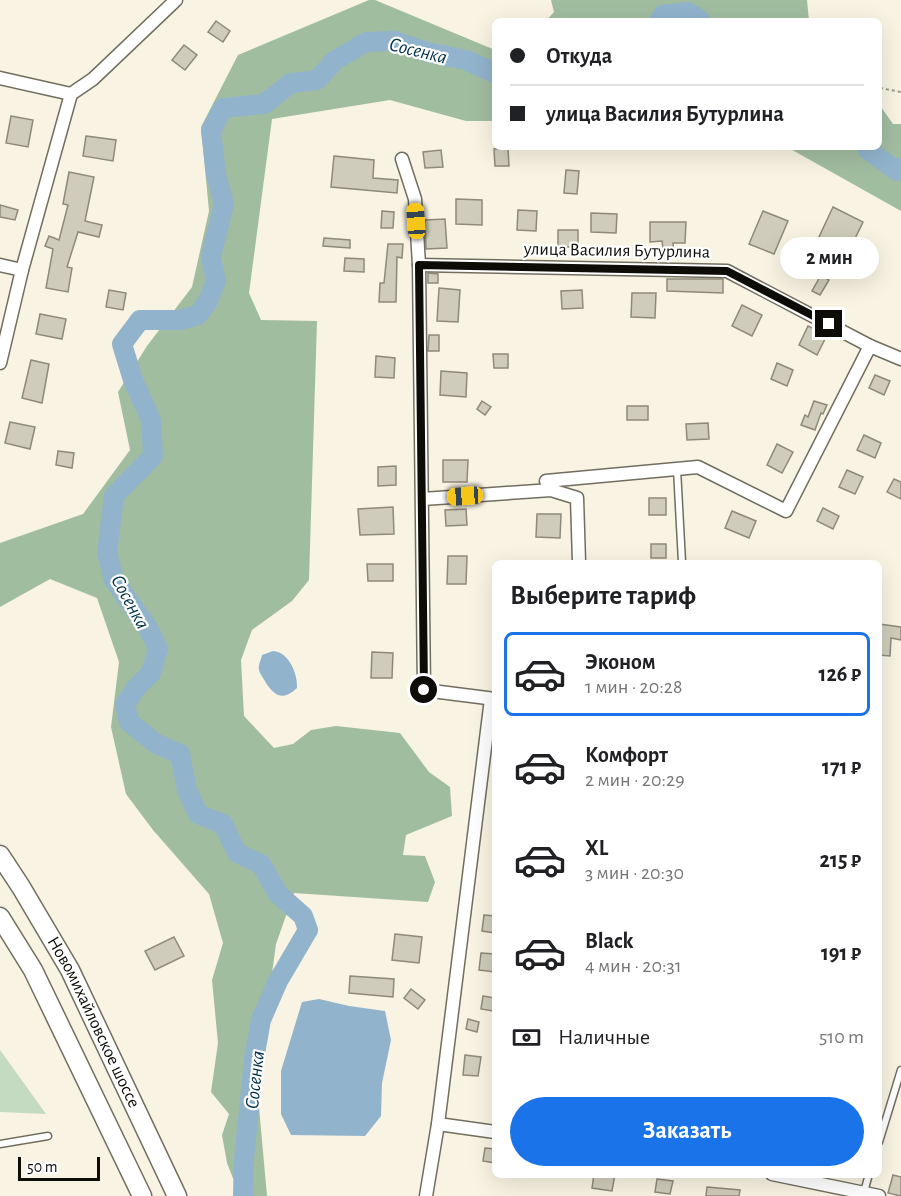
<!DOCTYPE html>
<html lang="ru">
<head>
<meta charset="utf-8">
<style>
	body { margin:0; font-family:"Alegreya Sans",sans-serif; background:#f2f2f2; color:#202124; height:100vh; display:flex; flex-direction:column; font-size:22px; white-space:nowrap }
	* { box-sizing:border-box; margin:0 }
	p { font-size:20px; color:#757577 }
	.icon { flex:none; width:33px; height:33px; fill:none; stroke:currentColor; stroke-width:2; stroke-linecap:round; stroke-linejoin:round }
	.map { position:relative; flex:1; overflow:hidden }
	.panel { position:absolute; left:492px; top:560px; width:390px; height:618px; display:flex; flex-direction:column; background:#fff; border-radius:9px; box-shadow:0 6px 24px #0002 }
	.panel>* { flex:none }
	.guide { position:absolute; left:492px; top:18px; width:390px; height:132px; border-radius:9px; box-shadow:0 6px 24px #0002; display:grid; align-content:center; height:132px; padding:0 18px; background:#fff }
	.scale { position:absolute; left:18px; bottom:15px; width:82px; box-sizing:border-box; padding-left:6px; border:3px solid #0e0c07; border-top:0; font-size:16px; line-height:21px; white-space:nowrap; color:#0e0c07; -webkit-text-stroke:4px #fff; paint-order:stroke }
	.end { position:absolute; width:27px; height:27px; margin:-14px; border:8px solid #0e0c07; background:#fff; box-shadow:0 0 0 3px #fff }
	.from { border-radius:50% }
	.bubble { position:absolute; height:42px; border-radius:21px; background:#fff; box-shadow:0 6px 24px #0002; font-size:20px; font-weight:700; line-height:42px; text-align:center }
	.car { position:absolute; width:18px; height:36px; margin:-18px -9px; border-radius:8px; box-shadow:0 0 4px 2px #0007; background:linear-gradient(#f5c518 24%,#345 0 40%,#f5c518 0 76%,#345 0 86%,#f5c518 0) }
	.guide b { display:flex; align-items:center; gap:21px; height:57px; font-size:22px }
	.guide b+b { border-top:2px solid #e0e0e0 }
	.guide i { width:15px; height:15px; background:#202124 }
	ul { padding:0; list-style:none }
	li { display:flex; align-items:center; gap:18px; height:84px; margin:0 12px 9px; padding:0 6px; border:3px solid transparent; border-radius:9px }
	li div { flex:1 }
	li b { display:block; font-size:22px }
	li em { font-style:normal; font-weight:700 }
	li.selected { border-color:#1a73e8 }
	li>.icon { width:54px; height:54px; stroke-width:1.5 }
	h2 { padding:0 18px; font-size:27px; line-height:72px }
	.pay { display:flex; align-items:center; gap:15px; height:66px; padding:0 18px; font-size:22px }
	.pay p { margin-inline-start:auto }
	.cta { display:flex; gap:12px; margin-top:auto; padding:12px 18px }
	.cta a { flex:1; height:69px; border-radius:36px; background:#1a73e8; color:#fff; font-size:24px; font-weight:700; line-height:69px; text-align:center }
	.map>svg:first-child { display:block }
	.green { fill:#c4dbc2 }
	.forest { fill:#a1bda0 }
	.water { fill:#91b3cc }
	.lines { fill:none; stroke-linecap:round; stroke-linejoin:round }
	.river { stroke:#91b3cc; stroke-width:20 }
	.building { fill:#d0ccbb; stroke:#8e897a; stroke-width:1.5 }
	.lane-casing { stroke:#726e5f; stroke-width:9 }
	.street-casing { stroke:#726e5f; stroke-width:15 }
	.secondary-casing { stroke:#726e5f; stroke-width:21 }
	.path { stroke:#999589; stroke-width:2; stroke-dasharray:3 3; stroke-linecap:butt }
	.lane { stroke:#fff; stroke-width:6 }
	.street { stroke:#fff; stroke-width:12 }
	.secondary { stroke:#fff; stroke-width:18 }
	.route { stroke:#0e0c07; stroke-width:8 }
	.labels { text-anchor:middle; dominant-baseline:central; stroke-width:4.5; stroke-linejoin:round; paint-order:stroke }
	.street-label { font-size:18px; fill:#0e0c07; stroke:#fff }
	.water-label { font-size:20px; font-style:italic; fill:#013049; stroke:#fff }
</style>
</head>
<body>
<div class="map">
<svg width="901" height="1196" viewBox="0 0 901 1196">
	<rect width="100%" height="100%" fill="#f8f3e2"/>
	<polygon class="green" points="0,1050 46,1114 0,1112"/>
	<g class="forest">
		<polygon points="369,0 375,0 495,50 495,121 466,121 390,100 272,119 249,293 261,320 317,321 309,580 292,601 252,630 241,660 244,716 274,748 293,744 311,730 336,726 400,733 429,772 450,787 452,816 406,835 403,855 425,856 435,882 428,902 294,893 276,944 257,1085 267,1196 240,1196 227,1163 222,1135 229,1114 211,1092 218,1043 212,980 223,943 209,894 153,830 126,794 111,727 119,662 97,598 50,579 0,607 0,543 83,514 130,450 118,392 147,346 192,287 209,211 201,127 238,55"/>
		<polygon points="551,0 807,0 809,21 546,21 554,12"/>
		<polygon points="879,104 893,124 901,124 901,211 787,147 879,147"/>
	</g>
	<g class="water">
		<path d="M273 651C289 652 298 674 297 688 284 700 276 698 266 683 264 679 260 674 259 670 258 665 261 660 262 655Z"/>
		<polygon points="319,999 349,1006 385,1011 391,1040 382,1083 381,1116 365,1136 291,1135 281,1114 281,1071 302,1002"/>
	</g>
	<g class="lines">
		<g class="river">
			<polyline points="659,21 663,15 688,12 701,21"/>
			<polyline points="868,147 868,150 897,171 901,168"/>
			<polyline points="243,1196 244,1160 254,1059 261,1020 278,981 308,930 303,916 278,894 261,864 237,853 223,824 198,814 187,790 180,754 155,743 129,722 125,704 136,688 151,673 158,649 148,628 114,580 107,552 114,496 153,456 151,420 133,380 122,344 140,320 180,320 198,315 208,301 216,281 211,257 224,204 216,174 211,131 223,108 264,104 291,83 317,80 334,61 366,42 394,41 427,52 466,60 495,73"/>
		</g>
	</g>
	<g class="building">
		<polygon points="216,21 230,31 223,42 208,32"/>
		<polygon points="184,45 197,55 185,70 172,60"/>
		<polygon points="11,116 33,120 28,147 6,143"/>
		<polygon points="86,136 116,140 113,161 83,156"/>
		<polygon points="508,148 509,166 495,166 494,149"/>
		<polygon points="441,150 443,167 425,168 423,152"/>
		<polygon points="334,156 374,160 373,178 398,180 397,193 331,187"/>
		<polygon points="566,170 579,171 577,194 564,193"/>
		<polygon points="69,172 94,177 85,221 102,225 99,237 78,232 67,267 72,268 68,292 46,288 53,249 45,246 49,236 59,240 68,205 63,204"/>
		<polygon points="456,199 482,200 482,225 456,224"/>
		<polygon points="0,205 18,210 15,220 0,217"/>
		<polygon points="833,207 863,222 849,251 819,237"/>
		<polygon points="518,210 537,211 536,231 517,230"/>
		<polygon points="382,211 394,212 393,228 381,228"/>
		<polygon points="763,211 788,221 774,254 749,244"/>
		<polygon points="591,213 617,214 616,233 591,232"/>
		<polygon points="445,219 447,248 426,249 425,220"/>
		<polygon points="650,222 686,222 685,243 673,243 674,255 664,256 662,241 650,242"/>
		<rect x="558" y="230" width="20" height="17"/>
		<polygon points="324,238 350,240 350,248 323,246"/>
		<polygon points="388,244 403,244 402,258 397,257 396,302 379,302 380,283 384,283"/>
		<polygon points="345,258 364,259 364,272 344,271"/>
		<polygon points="428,273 438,274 438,283 428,283"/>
		<polygon points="821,275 829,280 820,295 812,291"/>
		<polygon points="667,279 723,279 723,293 667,291"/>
		<polygon points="439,288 460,290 458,322 437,321"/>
		<polygon points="109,290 126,293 123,310 106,307"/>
		<polygon points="582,290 583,308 562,309 561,291"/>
		<polygon points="632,293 656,293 655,318 631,317"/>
		<polygon points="742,305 762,315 752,336 732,326"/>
		<polygon points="40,314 66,319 62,339 36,334"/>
		<polygon points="808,326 827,335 817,355 799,345"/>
		<polygon points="429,335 439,335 439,351 428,351"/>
		<polygon points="493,354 508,354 508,368 494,368"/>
		<polygon points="376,356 395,358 394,378 375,377"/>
		<polygon points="31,360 49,364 42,403 22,398"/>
		<polygon points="777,363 793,370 787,386 771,379"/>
		<polygon points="441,371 467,373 466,397 440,395"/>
		<polygon points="875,375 890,381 884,395 869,388"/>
		<polygon points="482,401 491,407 485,415 477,409"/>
		<polygon points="814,401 827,405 823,414 821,413 815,430 801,425 805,415 808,417"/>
		<rect x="627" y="406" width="21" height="14"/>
		<polygon points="10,422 35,427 30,449 5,443"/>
		<polygon points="708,423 709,439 687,440 686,424"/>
		<polygon points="864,435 881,443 875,458 857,450"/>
		<polygon points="777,444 793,452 782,473 767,465"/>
		<polygon points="58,451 74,453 72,468 56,465"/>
		<polygon points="443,460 468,460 467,482 443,482"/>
		<polygon points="396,466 396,485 378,486 378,467"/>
		<polygon points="847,470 863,477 855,494 839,487"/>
		<polygon points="894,479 901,482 901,499 887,492"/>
		<rect x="649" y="498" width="17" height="17"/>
		<polygon points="393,507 394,534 360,535 358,509"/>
		<polygon points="823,508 839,516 833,529 817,521"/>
		<polygon points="466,509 467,525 446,526 445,510"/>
		<polygon points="732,511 756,521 749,538 725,528"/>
		<polygon points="537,514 561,514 560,538 536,537"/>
		<rect x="651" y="544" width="15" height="14"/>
		<polygon points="448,556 467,556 466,584 447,584"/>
		<polygon points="367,564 393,564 393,581 368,581"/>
		<polygon points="879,624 901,627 901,640 891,638 890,656 879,655"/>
		<polygon points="372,652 393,653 392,678 371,678"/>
		<polygon points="484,915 495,916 495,933 482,931"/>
		<polygon points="395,934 422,937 419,963 392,960"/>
		<polygon points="174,937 184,956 155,970 145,951"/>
		<polygon points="481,953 495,954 495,972 479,970"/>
		<polygon points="350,976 394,979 393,997 349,993"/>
		<polygon points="411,989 425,1000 418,1009 404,998"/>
		<polygon points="483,996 495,998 493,1011 481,1009"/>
		<polygon points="468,1019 479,1022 477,1032 466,1029"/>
		<polygon points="465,1055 481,1057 478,1076 463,1075"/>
		<polygon points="485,1148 495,1149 495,1163 483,1161"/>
		<polygon points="594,1174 615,1174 612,1191 592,1188"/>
		<polygon points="893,1175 901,1177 901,1196 888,1193"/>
		<polygon points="657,1179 673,1181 670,1194 655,1192"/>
		<polygon points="707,1187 740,1190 739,1196 706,1196"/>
	</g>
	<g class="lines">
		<defs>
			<g id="lane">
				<polyline points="677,469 682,562"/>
				<polyline points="879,1142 901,1070"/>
				<polyline points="0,1144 48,1136"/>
				<polyline points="864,1192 869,1174"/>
			</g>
			<g id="street">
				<polyline points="0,78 71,94"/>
				<polyline points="402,159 415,199 419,265 424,690 495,699"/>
				<polyline points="0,265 22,270"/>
				<polyline points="419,265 727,271 870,346 901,359"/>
				<polyline points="0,363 22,270 71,94 93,79 176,0"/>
				<polyline points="546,481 698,467 786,511 870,346"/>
				<polyline points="423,499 551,490 577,498 579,562"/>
				<polyline points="438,1124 495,1132"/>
				<polyline points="772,1174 879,1196"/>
				<polyline points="426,1196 438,1124 491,699"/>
			</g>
			<g id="secondary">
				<path id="s1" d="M0 855 21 887 70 970 177 1196"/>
				<polyline points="0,917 33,970 142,1196"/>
			</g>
		</defs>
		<use href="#lane" class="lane-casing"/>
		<use href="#street" class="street-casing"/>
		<use href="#secondary" class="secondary-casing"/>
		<polyline class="path" points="880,88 901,92"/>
		<use href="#lane" class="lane"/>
		<use href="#street" class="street"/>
		<use href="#secondary" class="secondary"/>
	</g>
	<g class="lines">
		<polyline class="route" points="424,690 419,265 727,271 829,324"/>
	</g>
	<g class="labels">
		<g class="street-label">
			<text transform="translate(617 251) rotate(1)">улица Василия Бутурлина</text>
			<text stroke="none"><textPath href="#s1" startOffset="192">Новомихайловское шоссе</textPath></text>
		</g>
		<g class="water-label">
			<text transform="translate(418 51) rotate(14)">Сосенка</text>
			<text transform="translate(130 602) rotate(61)">Сосенка</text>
			<text transform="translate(255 1080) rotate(-84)">Сосенка</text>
		</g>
	</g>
</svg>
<div class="scale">50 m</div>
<i class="end from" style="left:424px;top:690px"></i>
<i class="end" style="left:829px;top:324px"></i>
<div class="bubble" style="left:780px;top:237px;width:99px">2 мин</div>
<i class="car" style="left:416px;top:221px;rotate:356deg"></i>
<i class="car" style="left:465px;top:496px;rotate:266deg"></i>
<div class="guide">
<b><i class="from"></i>Откуда</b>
<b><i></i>улица Василия Бутурлина</b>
</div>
<section class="panel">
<h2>Выберите тариф</h2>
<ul>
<li class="selected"><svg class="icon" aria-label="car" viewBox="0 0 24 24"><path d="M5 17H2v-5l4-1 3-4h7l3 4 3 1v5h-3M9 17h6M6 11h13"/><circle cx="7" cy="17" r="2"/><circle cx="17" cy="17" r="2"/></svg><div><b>Эконом</b><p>1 мин · 20:28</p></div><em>126 ₽</em></li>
<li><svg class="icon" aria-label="car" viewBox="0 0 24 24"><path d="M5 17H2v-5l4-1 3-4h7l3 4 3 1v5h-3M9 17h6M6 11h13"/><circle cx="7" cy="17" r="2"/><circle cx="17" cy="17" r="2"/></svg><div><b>Комфорт</b><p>2 мин · 20:29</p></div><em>171 ₽</em></li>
<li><svg class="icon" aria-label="car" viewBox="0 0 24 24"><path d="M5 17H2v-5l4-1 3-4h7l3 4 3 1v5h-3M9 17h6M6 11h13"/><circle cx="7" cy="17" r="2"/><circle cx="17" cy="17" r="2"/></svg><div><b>XL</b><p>3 мин · 20:30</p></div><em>215 ₽</em></li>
<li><svg class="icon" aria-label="car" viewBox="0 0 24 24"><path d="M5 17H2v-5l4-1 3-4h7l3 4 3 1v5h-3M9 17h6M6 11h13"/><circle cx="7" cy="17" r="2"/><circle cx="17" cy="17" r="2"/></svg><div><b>Black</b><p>4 мин · 20:31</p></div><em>191 ₽</em></li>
</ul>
<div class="pay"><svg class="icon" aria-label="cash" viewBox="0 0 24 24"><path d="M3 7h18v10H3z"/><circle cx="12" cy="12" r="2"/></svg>Наличные<p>510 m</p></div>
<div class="cta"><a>Заказать</a></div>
</section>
</div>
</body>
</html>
